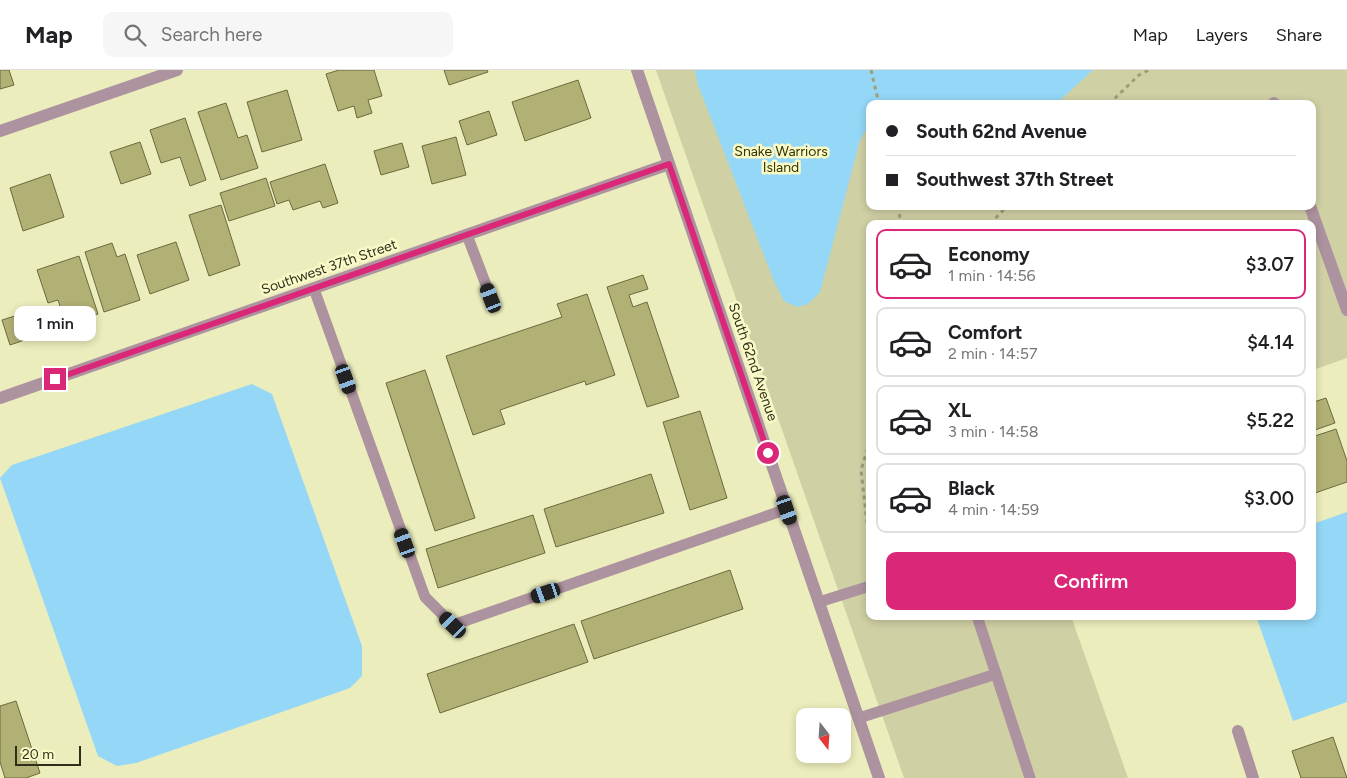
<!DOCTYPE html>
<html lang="en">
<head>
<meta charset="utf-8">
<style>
	body { margin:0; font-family:Figtree,sans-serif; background:#f6f6f6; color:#202124; height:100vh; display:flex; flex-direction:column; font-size:19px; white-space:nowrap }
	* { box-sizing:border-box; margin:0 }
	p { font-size:16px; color:#757577 }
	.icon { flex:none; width:28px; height:28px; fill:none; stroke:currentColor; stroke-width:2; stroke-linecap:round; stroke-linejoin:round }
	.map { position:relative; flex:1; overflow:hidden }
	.details { position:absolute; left:866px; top:150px; width:450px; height:400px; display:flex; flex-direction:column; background:#fff; border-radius:10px; box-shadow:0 2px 8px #0003 }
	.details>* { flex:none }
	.hud { position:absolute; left:866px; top:30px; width:450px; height:110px; border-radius:10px; box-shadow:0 2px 8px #0003; display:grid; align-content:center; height:110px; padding:0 20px; background:#fff }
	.needle { width:32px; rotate:163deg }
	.buttons { position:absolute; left:796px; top:638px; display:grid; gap:10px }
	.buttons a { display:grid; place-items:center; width:55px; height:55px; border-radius:10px; background:#fff; box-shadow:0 2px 8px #0003; font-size:25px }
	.scale { position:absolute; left:15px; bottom:12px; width:66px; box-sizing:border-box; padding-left:5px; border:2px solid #2e2e1b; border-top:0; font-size:14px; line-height:18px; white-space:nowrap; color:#2e2e1b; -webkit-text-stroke:4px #fafac9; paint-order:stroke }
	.end { position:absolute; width:22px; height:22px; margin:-11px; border:6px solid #db2777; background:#fff; box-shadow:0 0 0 2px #fff }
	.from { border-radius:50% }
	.bubble { position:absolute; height:35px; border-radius:10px; background:#fff; box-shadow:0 2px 8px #0003; font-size:16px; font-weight:600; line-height:35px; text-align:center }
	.car { position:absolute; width:15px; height:30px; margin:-15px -8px; border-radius:6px; box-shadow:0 0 4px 1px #0007; background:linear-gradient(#222 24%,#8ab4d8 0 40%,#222 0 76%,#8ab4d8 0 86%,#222 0) }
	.hud b { display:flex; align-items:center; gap:18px; height:48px; font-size:19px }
	.hud b+b { border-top:1px solid #e0e0e0 }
	.hud i { width:12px; height:12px; background:#202124 }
	ul { padding:9px 0 0; list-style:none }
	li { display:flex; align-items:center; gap:15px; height:70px; margin:0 10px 8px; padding:0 10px; border:2px solid #e0e0e0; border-radius:10px }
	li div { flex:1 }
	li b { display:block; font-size:19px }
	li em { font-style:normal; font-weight:600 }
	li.selected { border-color:#db2777 }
	li>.icon { width:45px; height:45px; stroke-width:1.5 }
	.button { display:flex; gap:10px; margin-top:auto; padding:10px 20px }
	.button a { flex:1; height:58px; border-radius:10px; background:#db2777; color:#fff; font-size:20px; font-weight:600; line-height:58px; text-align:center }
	header { display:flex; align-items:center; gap:30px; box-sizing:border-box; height:70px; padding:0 25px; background:#fff; border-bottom:1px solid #e0e0e0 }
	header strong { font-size:24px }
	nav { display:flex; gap:28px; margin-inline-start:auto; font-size:18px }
	.search { width:350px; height:45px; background:#f6f6f6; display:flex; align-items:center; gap:12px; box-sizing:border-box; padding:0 18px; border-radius:10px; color:#757577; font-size:19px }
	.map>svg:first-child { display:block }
	.green { fill:#cfd0a4; fill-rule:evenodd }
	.water { fill:#94d7f6 }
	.building { fill:#b1b175; stroke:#6b6a3e }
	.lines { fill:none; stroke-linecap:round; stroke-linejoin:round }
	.path { stroke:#9e9e7a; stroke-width:3; stroke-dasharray:4 4; stroke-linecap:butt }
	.service { stroke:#ad929f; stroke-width:11 }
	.minor { stroke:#ad929f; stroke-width:12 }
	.tertiary { stroke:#ad929f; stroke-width:12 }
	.route { stroke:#db2777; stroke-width:6 }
	.labels { text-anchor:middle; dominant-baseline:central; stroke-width:5; stroke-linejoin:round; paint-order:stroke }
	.park-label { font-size:14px; fill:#353402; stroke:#fafac9 }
	.street-label { font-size:14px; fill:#2e2e1b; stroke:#fafac9 }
</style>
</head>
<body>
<header>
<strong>Map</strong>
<div class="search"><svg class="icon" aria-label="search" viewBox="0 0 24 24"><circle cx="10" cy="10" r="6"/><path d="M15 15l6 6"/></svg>Search here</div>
<nav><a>Map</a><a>Layers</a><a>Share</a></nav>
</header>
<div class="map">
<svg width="1347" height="708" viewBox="0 0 1347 708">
	<rect width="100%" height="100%" fill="#ecedbc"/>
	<path class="green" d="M656 0H1347V288L1313 300 1312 154H870V546H1071L1128 708H904ZM870 34H1312V136H870Z"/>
	<g class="water">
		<polygon points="695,0 1093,0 1056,34 870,34 870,54 860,70 820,222 808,234 797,237 784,231 774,211 698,15"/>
		<polygon points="252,314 272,324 362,576 362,606 350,618 136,693 117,696 98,686 0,408 12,395"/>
		<polygon points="1347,442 1347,632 1293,651 1256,546 1312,546 1313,454"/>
	</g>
	<g class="building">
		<polygon points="0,0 9,0 14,15 0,19"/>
		<polygon points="339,0 374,0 382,26 368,30 372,43 357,48 354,36 338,41 326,4"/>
		<polygon points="444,0 487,0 488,2 449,15"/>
		<polygon points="578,10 591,48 525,71 512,32"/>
		<polygon points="287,20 302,70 262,82 247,32"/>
		<polygon points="226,33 238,68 247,65 258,98 221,110 198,42"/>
		<polygon points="489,41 497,65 467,75 459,51"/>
		<polygon points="185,48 206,110 190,116 180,87 161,93 150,60"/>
		<polygon points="456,67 466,105 432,114 422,76"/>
		<polygon points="140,72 151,104 121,114 110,82"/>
		<polygon points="402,73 409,97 381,105 374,81"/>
		<polygon points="325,94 338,133 323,138 320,131 293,140 289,130 277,134 270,112"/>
		<polygon points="50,104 64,147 23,161 10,118"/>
		<polygon points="266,108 275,136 229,151 220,123"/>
		<polygon points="221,135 240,195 209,206 189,145"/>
		<polygon points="176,172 189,210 150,224 137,185"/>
		<polygon points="112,173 117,187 125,184 140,230 104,242 85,182"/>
		<polygon points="79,186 98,244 66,254 58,230 48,233 37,200"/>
		<polygon points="643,205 648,219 629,225 633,237 647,232 679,327 647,337 607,217"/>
		<polygon points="587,224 615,305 586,315 585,311 500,340 505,354 473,365 446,286 562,247 557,234"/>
		<polygon points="34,240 42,264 10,275 2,250"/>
		<polygon points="425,300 475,448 435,461 386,313"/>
		<polygon points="1312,328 1314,332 1326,328 1335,353 1312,361"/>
		<polygon points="700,341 727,428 690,440 663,352"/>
		<polygon points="1336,359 1347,391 1347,412 1312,424 1312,367"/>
		<polygon points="651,404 664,443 556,477 544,439"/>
		<polygon points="533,445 545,483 438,518 426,479"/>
		<polygon points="730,500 743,539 594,589 581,551"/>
		<polygon points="574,554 588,592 440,643 427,604"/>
		<polygon points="16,631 40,703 26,708 5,708 0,692 0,636"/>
		<polygon points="1333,667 1347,708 1301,708 1292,681"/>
	</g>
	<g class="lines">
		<g class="path">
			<polyline points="871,0 879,34"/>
			<polyline points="1109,34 1139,5 1149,0"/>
			<polyline points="898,136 901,154"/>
			<polyline points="990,154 1007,136"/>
			<polyline points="870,371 861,400 867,453 870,462"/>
		</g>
		<g class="service">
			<polyline points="467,165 491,228"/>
			<polyline points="314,219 425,527 453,555 787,439"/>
			<polyline points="819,532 870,516"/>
			<polyline points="977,546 1030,708"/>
			<polyline points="859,648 996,604"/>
		</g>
		<g class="minor">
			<polyline points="1274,33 1274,34"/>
			<polyline points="0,61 177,0"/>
			<polyline points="1310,136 1347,240"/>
			<polyline points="0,328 669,94"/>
			<polyline points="1238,661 1253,708"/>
		</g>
		<polyline class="tertiary" points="637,0 879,708"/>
	</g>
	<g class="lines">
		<polyline class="route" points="55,309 669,94 768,383"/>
	</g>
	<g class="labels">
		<g class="park-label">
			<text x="781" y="81">Snake Warriors<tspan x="781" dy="16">Island</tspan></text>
		</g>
		<g class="street-label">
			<text transform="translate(329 197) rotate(-19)">Southwest 37th Street</text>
			<text transform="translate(753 292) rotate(71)">South 62nd Avenue</text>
		</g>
	</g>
</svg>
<div class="buttons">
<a><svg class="needle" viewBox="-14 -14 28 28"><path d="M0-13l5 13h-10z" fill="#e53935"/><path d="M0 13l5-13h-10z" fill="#757577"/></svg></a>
</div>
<div class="scale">20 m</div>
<i class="end from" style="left:768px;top:383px"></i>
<i class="end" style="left:55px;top:309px"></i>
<div class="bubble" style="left:14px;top:236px;width:82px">1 min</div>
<i class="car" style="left:491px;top:228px;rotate:339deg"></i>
<i class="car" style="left:346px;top:309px;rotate:160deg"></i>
<i class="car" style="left:787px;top:440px;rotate:161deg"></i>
<i class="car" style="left:405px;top:473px;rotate:340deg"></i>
<i class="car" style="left:546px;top:523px;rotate:251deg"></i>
<i class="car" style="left:453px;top:555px;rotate:314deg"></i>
<div class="hud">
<b><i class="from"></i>South 62nd Avenue</b>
<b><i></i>Southwest 37th Street</b>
</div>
<section class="details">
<ul>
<li class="selected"><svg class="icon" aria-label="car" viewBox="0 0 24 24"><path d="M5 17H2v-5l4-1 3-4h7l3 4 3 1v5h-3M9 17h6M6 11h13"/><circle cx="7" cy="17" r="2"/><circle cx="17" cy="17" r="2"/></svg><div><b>Economy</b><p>1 min · 14:56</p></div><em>$3.07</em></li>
<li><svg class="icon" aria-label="car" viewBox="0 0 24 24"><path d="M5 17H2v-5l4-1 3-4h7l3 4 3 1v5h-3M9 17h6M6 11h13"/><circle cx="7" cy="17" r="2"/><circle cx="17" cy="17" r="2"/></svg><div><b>Comfort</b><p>2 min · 14:57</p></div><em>$4.14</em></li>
<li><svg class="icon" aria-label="car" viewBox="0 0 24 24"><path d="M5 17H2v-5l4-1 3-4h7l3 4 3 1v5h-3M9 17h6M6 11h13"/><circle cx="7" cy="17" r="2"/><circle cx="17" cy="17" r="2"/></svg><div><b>XL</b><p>3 min · 14:58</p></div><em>$5.22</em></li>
<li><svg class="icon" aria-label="car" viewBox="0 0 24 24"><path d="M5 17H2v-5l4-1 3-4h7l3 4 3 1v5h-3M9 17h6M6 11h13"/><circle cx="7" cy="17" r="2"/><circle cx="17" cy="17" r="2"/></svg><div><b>Black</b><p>4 min · 14:59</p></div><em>$3.00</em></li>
</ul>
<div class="button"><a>Confirm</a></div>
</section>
</div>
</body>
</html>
